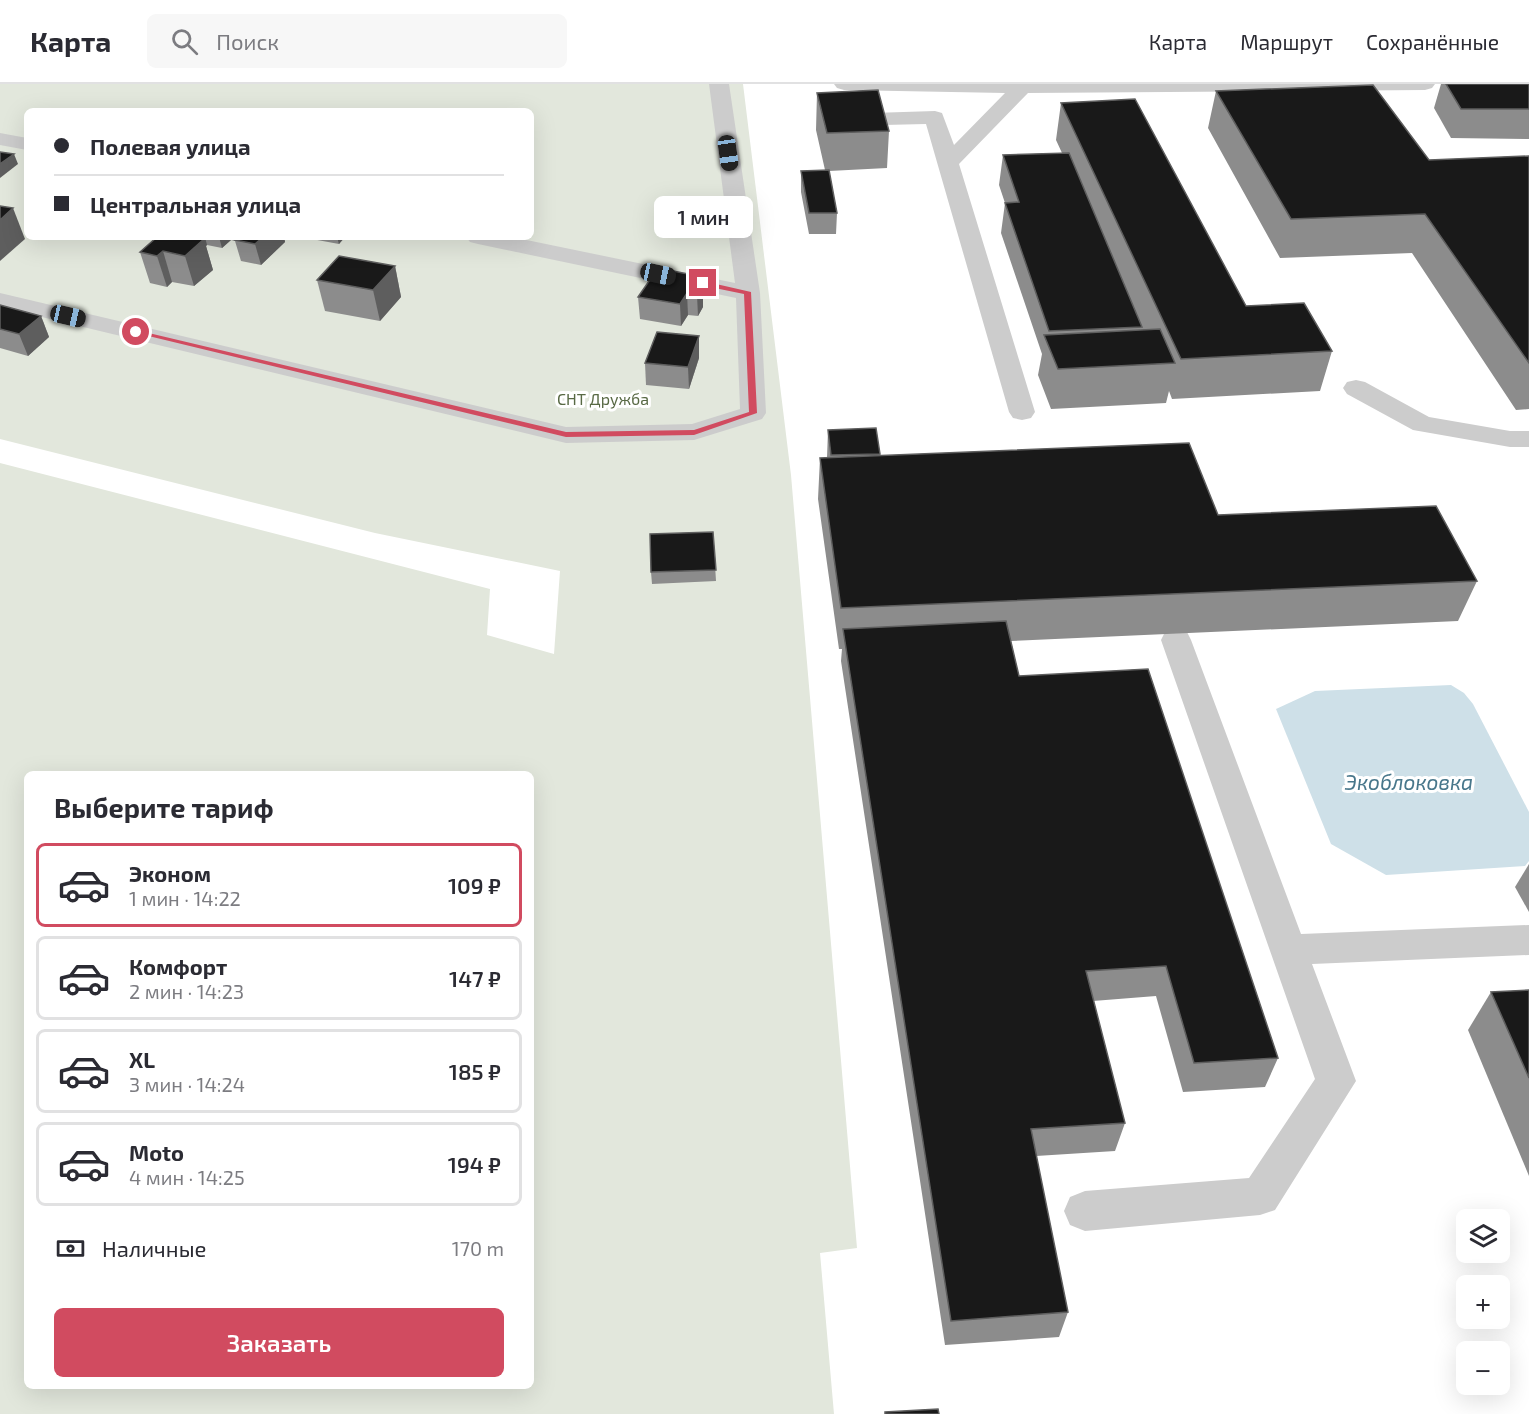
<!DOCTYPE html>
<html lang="ru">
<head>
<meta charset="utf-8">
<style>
	body { margin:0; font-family:"Exo 2",sans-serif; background:#f7f7f7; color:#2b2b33; height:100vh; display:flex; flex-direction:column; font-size:22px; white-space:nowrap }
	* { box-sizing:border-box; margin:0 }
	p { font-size:20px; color:#7c7c81 }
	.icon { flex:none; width:33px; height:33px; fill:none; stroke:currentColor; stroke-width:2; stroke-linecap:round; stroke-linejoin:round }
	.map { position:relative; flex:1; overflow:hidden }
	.sheet { position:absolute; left:24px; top:687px; width:510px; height:618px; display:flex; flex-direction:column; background:#fff; border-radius:9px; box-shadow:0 6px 24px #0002 }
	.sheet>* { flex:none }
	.guide { position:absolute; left:24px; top:24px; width:510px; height:132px; border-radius:9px; box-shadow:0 6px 24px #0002; display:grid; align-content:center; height:132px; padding:0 30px; background:#fff }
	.controls { position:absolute; left:1456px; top:1125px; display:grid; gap:12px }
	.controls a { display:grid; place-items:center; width:54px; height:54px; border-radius:9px; background:#fff; box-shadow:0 6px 24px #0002; font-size:30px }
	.end { position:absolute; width:27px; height:27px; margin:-14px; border:8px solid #d14b60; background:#fff; box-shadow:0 0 0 3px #fff }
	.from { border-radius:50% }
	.bubble { position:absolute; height:42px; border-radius:9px; background:#fff; box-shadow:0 6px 24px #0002; font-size:20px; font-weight:600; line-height:42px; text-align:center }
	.car { position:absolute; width:18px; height:36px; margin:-18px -9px; border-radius:8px; box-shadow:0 0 4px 2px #0007; background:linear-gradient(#222 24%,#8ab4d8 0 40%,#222 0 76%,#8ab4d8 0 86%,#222 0) }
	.guide b { display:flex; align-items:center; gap:21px; height:57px; font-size:22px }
	.guide b+b { border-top:2px solid #e1e1e2 }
	.guide i { width:15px; height:15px; background:#2b2b33 }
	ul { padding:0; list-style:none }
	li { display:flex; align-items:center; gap:18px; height:84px; margin:0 12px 9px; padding:0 18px; border:3px solid #e1e1e2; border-radius:9px }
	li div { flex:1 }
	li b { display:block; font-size:22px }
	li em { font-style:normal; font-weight:600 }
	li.on { border-color:#d14b60 }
	li>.icon { width:54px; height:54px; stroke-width:1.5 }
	h2 { padding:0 30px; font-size:27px; line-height:72px }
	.pay { display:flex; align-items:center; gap:15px; height:66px; padding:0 30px; font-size:22px }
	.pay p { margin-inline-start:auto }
	.button { display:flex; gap:12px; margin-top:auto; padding:12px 30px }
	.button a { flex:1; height:69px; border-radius:9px; background:#d14b60; color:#fff; font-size:24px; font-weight:600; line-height:69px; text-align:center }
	header { display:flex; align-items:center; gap:36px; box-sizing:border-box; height:84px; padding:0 30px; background:#fff; border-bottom:2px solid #e1e1e2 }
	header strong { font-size:28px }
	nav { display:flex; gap:33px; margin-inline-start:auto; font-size:21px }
	.search { width:420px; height:54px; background:#f7f7f7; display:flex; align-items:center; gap:15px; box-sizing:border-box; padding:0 21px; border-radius:9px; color:#7c7c81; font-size:22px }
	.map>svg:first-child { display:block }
	.green { fill:#e2e7dc; fill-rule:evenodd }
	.water { fill:#cee0e8 }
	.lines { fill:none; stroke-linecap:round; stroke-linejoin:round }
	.minor { fill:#ccc; fill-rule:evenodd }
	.wall { fill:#8c8c8c }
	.shaded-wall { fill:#5e5e5e }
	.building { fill:#191919; stroke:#5e5e5e; stroke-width:1.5 }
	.route { fill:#d14b60 }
	.labels { text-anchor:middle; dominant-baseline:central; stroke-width:6; stroke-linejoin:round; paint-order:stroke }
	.far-park-label { font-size:16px; fill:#586944; stroke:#fff }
	.water-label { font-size:21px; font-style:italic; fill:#48778b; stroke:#fff }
</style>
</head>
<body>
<header>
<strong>Карта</strong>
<div class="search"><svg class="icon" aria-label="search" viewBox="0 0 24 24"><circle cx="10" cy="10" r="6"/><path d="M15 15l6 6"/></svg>Поиск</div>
<nav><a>Карта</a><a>Маршрут</a><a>Сохранённые</a></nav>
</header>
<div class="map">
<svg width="1529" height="1330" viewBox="0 0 1529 1330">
	<rect width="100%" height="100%" fill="#fff"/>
	<path class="green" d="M0 0H743L791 391 857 1164 820 1169 834 1330H0V379L490 505 487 551 554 570 560 487 375 449 0 355ZM27 27H531V153H27ZM27 690H531V1302H27Z"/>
	<polygon class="water" points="1451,601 1464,609 1473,620 1529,728 1529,777 1525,782 1386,791 1331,760 1276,625 1315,607"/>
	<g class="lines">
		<g class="minor">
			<polygon points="709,0 729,0 760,209 766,329 762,335 694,356 566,359 0,223 0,209 566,343 692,340 740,325 736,214 478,160 470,158 466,153 512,153 735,199"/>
			<polygon points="834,0 1435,0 1432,4 1425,6 1028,9 959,80 1035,328 1031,334 1022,336 1013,334 1009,328 926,40 841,42 834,40 830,36 834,32 841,30 935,27 942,29 954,61 1005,9 844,6 837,4"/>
			<polygon points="0,49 27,54 27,66 0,61"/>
			<polygon points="1356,296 1365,298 1429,333 1510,347 1529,347 1529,363 1510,363 1413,346 1347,310 1343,304 1347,298"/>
			<polygon points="1176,545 1187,548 1191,556 1301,850 1529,841 1529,871 1312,880 1356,997 1275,1126 1260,1131 1085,1147 1070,1141 1064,1127 1070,1113 1085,1107 1249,1094 1315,995 1161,556 1165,548"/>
		</g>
	</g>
	<g class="wall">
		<polygon points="1441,0 1529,0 1529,55 1451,54 1434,24"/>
		<polygon points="1216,7 1429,76 1529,72 1529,325 1516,326 1412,169 1280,174 1208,44"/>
		<polygon points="817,9 889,47 887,84 829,87 837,129 836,150 809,150 801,108 801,87 825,86 816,46"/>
		<polygon points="1061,19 1246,222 1332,267 1320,307 1172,315 1169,307 1166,319 1051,325 1038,291 1042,270 1001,149 1005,119 999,101 1003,71 1062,69 1056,56"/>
		<polygon points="157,153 284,153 285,158 261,181 241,177 235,157 231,156 222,164 207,161 206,162 213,186 194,202 172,198 167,203 150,199 140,168"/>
		<polygon points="301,153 345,153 339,160"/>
		<polygon points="395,182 401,213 380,237 325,227 317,196"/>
		<polygon points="698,192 698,201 703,223 698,232 688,231 681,242 640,235 638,213"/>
		<polygon points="0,221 41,232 49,253 28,272 0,264"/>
		<polygon points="699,274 689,305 646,301 645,279"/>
		<polygon points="828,346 880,370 880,372 1218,431 1477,497 1458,537 1011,557 1019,592 1278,974 1265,1003 1183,1008 1156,912 1093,917 1125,1039 1115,1067 1036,1072 1068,1228 1059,1253 945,1261 841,577 842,565 839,565 818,415 820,374 827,374"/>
		<polygon points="713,448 716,497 652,500 651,488"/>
		<polygon points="1529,780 1529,828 1515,803"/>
		<polygon points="1529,906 1529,1092 1468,946 1491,908"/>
	</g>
	<g class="shaded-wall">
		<polygon points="14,70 18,80 0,94 0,80"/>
		<polygon points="13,124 25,155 0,177 0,136"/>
		<polygon points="198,153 205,153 207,161 206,162 213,186 194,202 185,172"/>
		<polygon points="219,153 230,153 231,156 222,164"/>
		<polygon points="263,153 284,153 285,158 261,181 255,160"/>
		<polygon points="337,153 345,153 339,160"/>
		<polygon points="163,167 172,198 167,203 157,172"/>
		<polygon points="395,182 401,213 380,237 373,206"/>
		<polygon points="698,192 699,209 703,202 703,223 698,232 697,211 693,200"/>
		<polygon points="687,209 688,231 681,242 680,220"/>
		<polygon points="41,232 49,253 28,272 19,250"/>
		<polygon points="699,252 699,274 689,305 688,283"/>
	</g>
	<g class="building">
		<polygon points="1446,0 1529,0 1529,25 1461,25"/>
		<polygon points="1373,1 1429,76 1529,72 1529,279 1425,130 1291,135 1216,7"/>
		<polygon points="878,6 889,47 827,49 817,9"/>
		<polygon points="1135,15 1246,222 1304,219 1332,267 1181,275 1061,19"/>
		<polygon points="0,68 14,70 0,80"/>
		<polygon points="1069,69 1142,243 1049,247 1005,119 1019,118 1003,71"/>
		<polygon points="829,86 837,129 809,129 801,87"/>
		<polygon points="0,122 13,124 0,136"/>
		<polygon points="157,153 198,153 197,154 204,155 185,172 163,167 157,172 140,168"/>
		<polygon points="238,153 263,153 255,160 235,156"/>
		<polygon points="339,172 395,182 373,206 317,196"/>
		<polygon points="658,184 698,192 693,200 703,202 697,211 687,209 680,220 638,213"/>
		<polygon points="0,221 41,232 19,250 0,245"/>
		<polygon points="1160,245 1175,279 1058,285 1044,251"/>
		<polygon points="657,248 699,252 688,283 645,279"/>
		<polygon points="876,344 880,370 831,371 828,346"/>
		<polygon points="1189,359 1218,431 1436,422 1477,497 841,524 820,374"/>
		<polygon points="713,448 716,486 651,488 650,450"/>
		<polygon points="1006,537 1019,592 1148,585 1278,974 1194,979 1166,882 1086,887 1125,1039 1031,1045 1068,1228 951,1237 843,545"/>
		<polygon points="1529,906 1529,994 1491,908"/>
		<polygon points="938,1325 939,1330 885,1330 885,1328"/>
	</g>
	<polygon class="route" points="703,197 751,208 757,329 694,351 566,353 132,248 136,246 566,348 694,346 749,328 744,210 700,201"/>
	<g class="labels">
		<g class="far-park-label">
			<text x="603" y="314">СНТ Дружба</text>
		</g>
		<g class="water-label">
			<text x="1409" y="697">Экоблоковка</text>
		</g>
	</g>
</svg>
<div class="controls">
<a><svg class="icon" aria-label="layers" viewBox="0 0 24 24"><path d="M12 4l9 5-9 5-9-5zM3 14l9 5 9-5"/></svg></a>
<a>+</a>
<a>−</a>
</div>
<i class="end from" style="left:136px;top:248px"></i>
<i class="end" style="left:703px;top:199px"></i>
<div class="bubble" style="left:654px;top:112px;width:99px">1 мин</div>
<i class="car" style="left:728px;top:69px;rotate:172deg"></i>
<i class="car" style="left:658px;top:190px;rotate:102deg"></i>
<i class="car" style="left:68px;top:232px;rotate:103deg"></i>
<div class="guide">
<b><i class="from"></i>Полевая улица</b>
<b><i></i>Центральная улица</b>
</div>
<section class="sheet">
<h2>Выберите тариф</h2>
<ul>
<li class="on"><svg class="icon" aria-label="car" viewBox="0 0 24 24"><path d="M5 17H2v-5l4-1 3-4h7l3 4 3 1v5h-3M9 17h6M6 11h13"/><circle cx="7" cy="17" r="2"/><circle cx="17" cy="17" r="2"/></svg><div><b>Эконом</b><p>1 мин · 14:22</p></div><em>109 ₽</em></li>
<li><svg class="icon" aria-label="car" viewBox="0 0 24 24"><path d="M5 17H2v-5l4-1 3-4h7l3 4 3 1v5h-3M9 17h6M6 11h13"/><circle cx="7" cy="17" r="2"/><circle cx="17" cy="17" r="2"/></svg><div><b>Комфорт</b><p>2 мин · 14:23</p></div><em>147 ₽</em></li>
<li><svg class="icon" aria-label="car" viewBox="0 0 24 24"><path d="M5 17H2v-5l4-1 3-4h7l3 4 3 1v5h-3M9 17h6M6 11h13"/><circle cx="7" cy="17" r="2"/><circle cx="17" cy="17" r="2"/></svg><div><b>XL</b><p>3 мин · 14:24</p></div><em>185 ₽</em></li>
<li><svg class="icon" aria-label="car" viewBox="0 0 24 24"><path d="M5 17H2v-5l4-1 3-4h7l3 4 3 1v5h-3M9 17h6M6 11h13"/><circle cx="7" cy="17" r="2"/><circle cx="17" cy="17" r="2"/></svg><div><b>Moto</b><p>4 мин · 14:25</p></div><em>194 ₽</em></li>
</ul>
<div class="pay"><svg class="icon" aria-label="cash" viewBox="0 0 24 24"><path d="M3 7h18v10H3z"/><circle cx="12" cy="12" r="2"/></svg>Наличные<p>170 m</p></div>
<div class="button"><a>Заказать</a></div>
</section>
</div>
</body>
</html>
